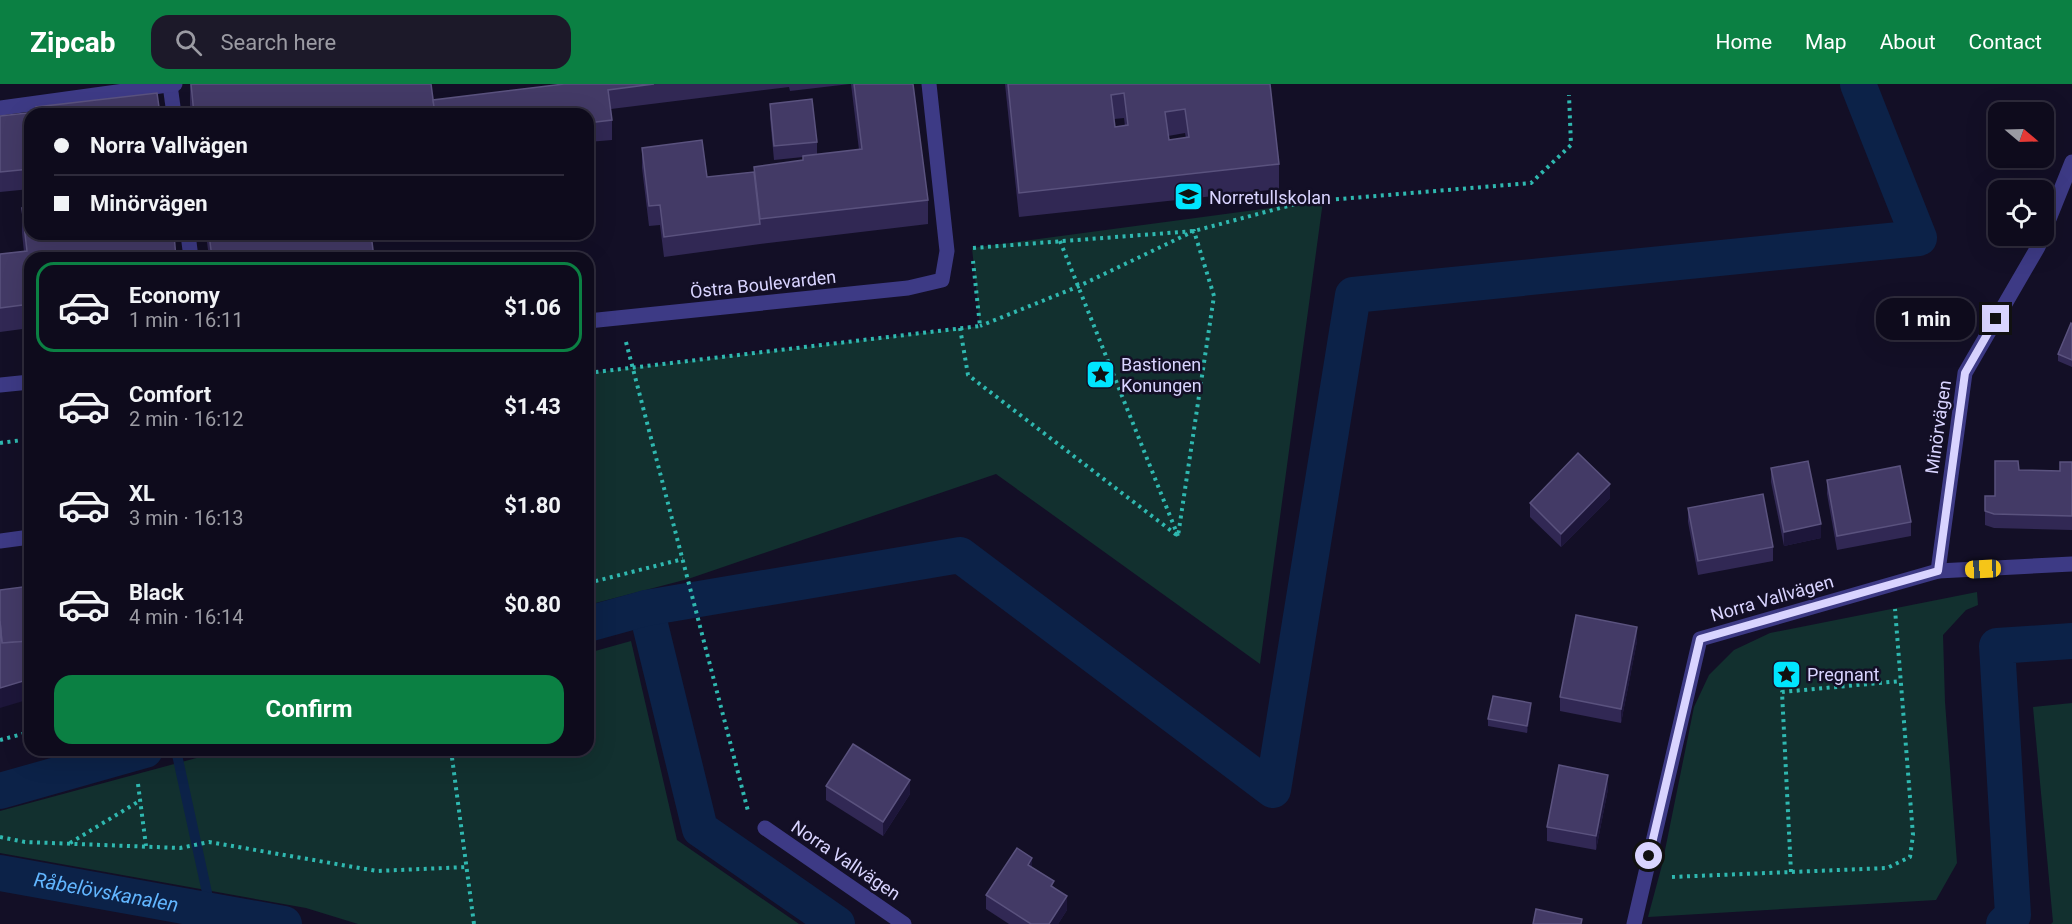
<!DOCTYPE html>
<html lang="en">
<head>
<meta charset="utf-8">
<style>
	body { margin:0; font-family:Roboto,sans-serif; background:#1c1929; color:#f1f3f6; height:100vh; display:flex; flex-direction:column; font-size:22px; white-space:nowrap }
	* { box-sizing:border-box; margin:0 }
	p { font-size:20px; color:#9b9ba3 }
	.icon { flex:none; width:33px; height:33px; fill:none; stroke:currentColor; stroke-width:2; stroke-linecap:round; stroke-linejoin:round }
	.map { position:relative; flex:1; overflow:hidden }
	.details { position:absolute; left:24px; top:168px; width:570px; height:504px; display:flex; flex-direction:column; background:#0e0b1c; border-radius:18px; box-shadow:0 6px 24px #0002,0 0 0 2px #2e2b3b }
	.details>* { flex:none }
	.banner { position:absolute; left:24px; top:24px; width:570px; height:132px; border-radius:18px; box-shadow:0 6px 24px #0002,0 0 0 2px #2e2b3b; display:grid; align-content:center; height:132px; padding:0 30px; background:#0e0b1c }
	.needle { width:39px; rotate:109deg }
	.tools { position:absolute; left:1988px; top:18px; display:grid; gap:12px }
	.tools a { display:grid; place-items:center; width:66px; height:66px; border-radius:12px; background:#0e0b1c; box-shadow:0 6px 24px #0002,0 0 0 2px #2e2b3b; font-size:30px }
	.end { position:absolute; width:27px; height:27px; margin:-14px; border:8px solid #d9d4ff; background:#111; box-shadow:0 0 0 3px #111 }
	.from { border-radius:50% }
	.bubble { position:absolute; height:42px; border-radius:18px; background:#0e0b1c; box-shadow:0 6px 24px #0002,0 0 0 2px #2e2b3b; font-size:20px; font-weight:700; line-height:42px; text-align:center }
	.car { position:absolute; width:18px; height:36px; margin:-18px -9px; border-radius:8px; box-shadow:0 0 4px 2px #0007; background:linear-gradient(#f5c518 24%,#345 0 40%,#f5c518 0 76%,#345 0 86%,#f5c518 0) }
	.banner b { display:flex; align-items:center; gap:21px; height:57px; font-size:22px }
	.banner b+b { border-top:2px solid #2e2b3b }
	.banner i { width:15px; height:15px; background:#f1f3f6 }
	ul { padding:10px 0 0; list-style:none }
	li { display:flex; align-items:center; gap:18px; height:90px; margin:0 12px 9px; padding:0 18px; border:3px solid transparent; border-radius:18px }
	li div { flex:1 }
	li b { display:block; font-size:22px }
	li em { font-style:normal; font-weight:700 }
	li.on { border-color:#0b8043 }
	li>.icon { width:54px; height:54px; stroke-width:1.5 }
	.button { display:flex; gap:12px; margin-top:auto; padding:12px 30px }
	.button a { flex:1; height:69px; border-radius:18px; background:#0b8043; color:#fff; font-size:24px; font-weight:700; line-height:69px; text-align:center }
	header { display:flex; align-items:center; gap:36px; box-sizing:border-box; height:84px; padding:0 30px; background:#0b8043; color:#fff }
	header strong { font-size:28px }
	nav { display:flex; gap:33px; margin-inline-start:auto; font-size:21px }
	.search { width:420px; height:54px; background:#1c1929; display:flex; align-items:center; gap:15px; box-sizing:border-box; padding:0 21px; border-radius:18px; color:#9b9ba3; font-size:22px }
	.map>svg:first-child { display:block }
	.green { fill:#12302f }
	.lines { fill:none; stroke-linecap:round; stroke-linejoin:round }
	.stream { stroke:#0c2248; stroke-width:10 }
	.canal { stroke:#0c2248; stroke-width:36 }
	.path { stroke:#2fb8b0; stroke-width:4; stroke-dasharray:3 4.5; stroke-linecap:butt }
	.lane { stroke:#3d3a85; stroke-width:15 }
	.street { stroke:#3d3a85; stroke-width:15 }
	.wall { fill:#312854; fill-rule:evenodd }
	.shaded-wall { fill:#1d163a }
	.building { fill:#433a66; stroke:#5a527e; stroke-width:1.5; fill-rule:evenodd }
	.route { stroke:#d9d4ff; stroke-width:8 }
	.labels { text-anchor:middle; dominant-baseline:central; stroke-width:5; stroke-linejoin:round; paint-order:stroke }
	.poi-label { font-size:18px; fill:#d9d4ff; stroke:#130f26; text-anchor:start }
	.street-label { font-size:18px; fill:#d9d4ff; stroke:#130f26 }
	.water-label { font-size:20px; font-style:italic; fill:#62b6ff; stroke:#130f26 }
</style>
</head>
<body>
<header>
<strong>Zipcab</strong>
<div class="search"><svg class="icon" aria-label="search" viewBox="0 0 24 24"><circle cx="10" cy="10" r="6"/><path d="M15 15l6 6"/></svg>Search here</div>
<nav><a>Home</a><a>Map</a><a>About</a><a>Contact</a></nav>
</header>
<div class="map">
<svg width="2072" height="840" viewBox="0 0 2072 840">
	<rect width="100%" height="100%" fill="#130f26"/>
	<g class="green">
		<polygon points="1323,117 1260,580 996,390 688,495 588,521 588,289 980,242 972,164"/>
		<polygon points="1977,508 1978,521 1966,526 1943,551 1945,618 1957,779 1936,816 1648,833 1662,781 1694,623 1709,591 1734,566 1770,549"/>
		<polygon points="631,557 677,756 799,840 358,840 306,824 0,769 0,727 226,666 588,666 588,569"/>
		<polygon points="2072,619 2072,840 2051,840 2053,838 2033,623"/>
	</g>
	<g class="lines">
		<polyline class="stream" points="176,666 211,827"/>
		<g class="canal">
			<polyline points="646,524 700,745 837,840"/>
			<polyline points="588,540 646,524 960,471 1273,706 1353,211 1919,154 1858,0"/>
			<polyline points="0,707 145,666"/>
			<path id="s1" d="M0 789 284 840"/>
			<polyline points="2004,840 2013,831 1997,562 2072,557"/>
		</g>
		<g class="path">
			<polyline points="1060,157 1178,452"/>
			<polyline points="973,164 1194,147 1303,118 1531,99 1571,61 1569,11"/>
			<polyline points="960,244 968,291 1178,452 1214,212 1194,147 1077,203 980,242"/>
			<polyline points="626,258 748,727"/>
			<polyline points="588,289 980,242 973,177"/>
			<polyline points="0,359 30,355"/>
			<polyline points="588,499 683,475"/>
			<polyline points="0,656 30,648"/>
			<polyline points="451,666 474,840"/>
			<polyline points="138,700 146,762"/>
			<polyline points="0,753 25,758 180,764 209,758 377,787 467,783"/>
			<polyline points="70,759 141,716"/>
			<polyline points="1791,788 1782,608 1901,597"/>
			<polyline points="1672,793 1887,784 1910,773 1913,751 1895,525"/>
		</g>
		<polyline class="lane" points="0,457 30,453"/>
		<g class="street">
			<polyline points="170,1 174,30"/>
			<polyline points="0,24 175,0"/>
			<polyline points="188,150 191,174"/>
			<polyline points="2043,150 2072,78"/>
			<polyline points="588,237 908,204 942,196 947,167 929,0"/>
			<polyline points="0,301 30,298"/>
			<polyline points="1938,487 1965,289 2038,163 2043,152"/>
			<polyline points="765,744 904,840"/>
			<polyline points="1634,840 1700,555 1938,487 2072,480"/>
		</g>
	</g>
	<g class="wall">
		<polygon points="190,0 433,16 564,0 850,0 790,7 789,3 611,25 612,36 612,56 588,58 588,30 191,30 190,21"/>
		<polygon points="851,0 913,0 928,116 928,140 760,160 664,173 660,141 649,142 642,84 642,64 707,93 754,88 803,76 803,73 774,76 770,34 770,20 817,58 817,71 859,66"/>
		<path d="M1005 0H1270L1279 80V105L1019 133ZM1124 34 1125 42 1115 43 1114 35ZM1185 49 1186 54 1169 56 1168 52Z"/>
		<polygon points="36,23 160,30 30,30 30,105 0,108 0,32 36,28"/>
		<polygon points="22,124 30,174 30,244 0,248 0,170 24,168 22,149"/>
		<polygon points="206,150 371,150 374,174 209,174"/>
		<polygon points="2072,240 2072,283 2058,277 2058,270"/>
		<polygon points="2072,378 2072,446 1994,444 1985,441 1985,412 1995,412 2060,387"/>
		<polygon points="1771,384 1821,454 1784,462 1771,398"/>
		<polygon points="1827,396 1911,438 1911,452 1837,466 1827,410"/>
		<polygon points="1610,414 1561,463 1530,433 1530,419"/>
		<polygon points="1688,424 1773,463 1773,477 1698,491 1688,438"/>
		<polygon points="1637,557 1621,639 1560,627 1560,613"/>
		<polygon points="1531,626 1527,649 1488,642 1488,635"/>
		<polygon points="826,702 910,710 883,752 826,716"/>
		<polygon points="1608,705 1596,766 1547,757 1547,743"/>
		<polygon points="1032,783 1054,803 1067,826 1058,840 1009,840 986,825 986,811"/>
	</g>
	<g class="shaded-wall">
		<polygon points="1610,400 1610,414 1561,463 1561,450"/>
		<polygon points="1821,440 1821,454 1784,462 1784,448"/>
		<polygon points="1637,543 1637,557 1621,639 1621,625"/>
		<polygon points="30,595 30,615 0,624 0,604"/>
		<polygon points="1531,619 1531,626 1527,649 1527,642"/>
		<polygon points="1608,691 1608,705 1596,766 1596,752"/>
		<polygon points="910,696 910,710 883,752 883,738"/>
		<polygon points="1032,774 1032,788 1028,781"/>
		<polygon points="1067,812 1067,826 1058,840 1049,840"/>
	</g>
	<g class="building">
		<polygon points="191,0 431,0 435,30 194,30"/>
		<polygon points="564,0 654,0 608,6 612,36 588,39 588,30 435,30 433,16"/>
		<polygon points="854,0 913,0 928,116 760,135 754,83 803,76 803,72 862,65"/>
		<path d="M1008 0H1270L1279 80 1019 109ZM1124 9 1128 41 1115 43 1111 11ZM1185 25 1189 53 1169 56 1165 28Z"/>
		<polygon points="157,9 160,30 37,30 36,23"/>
		<polygon points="812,15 817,58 774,62 770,20"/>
		<polygon points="36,28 36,30 30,30 30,85 0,88 0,32"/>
		<polygon points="702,56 707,93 754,88 760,140 664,153 660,121 649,122 642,64"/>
		<polygon points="30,123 30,150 174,150 176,174 30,174 30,220 0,224 0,170 27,167 22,124"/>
		<polygon points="209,150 371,150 374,174 212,174"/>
		<polygon points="2071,239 2072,240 2072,276 2058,270"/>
		<polygon points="1578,369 1610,400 1561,450 1530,419"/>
		<polygon points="1808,377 1821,440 1784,448 1771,384"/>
		<polygon points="1995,377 2018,377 2019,386 2060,387 2060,378 2072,378 2072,432 1994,430 1985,427 1985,412 1995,412"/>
		<polygon points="1900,382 1911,438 1837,452 1827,396"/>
		<polygon points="1763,410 1773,463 1698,477 1688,424"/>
		<polygon points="30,502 30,557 2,559 0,537 0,506"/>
		<polygon points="1576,531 1637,543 1621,625 1560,613"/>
		<polygon points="0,537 2,559 30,557 30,595 0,604"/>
		<polygon points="1493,612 1531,619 1527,642 1488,635"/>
		<polygon points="853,660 910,696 883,738 826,702"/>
		<polygon points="1559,681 1608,691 1596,752 1547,743"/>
		<polygon points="1017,764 1032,774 1028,781 1054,797 1051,802 1067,812 1049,840 1031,840 986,811"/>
		<polygon points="1536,825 1582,835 1581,840 1533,840"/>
	</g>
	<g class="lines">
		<polyline class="route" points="1649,772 1700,555 1938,487 1965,289 1996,235"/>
	</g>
	<defs>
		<symbol id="school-square" viewBox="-11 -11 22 22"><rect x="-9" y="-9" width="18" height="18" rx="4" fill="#00e5ff" stroke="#130f26"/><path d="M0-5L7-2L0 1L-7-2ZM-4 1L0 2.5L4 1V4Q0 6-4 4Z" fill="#111"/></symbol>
		<symbol id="sight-square" viewBox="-11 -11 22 22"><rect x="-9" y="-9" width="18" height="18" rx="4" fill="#00e5ff" stroke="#130f26"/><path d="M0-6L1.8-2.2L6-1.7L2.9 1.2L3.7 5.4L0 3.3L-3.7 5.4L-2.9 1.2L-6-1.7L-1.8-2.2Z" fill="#111"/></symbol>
	</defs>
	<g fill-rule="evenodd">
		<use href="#school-square" x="1172" y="96" width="33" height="33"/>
		<use href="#sight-square" x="1084" y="274" width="33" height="33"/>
		<use href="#sight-square" x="1770" y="574" width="33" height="33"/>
	</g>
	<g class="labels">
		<g class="poi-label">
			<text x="1209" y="113">Norretullskolan</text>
			<text x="1121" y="280">Bastionen<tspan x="1121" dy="21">Konungen</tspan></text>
			<text x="1807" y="590">Pregnant</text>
		</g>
		<g class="street-label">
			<text transform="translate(763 200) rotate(-6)">Östra Boulevarden</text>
			<text transform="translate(1938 343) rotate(-82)">Minörvägen</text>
			<text transform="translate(1772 514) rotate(-16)">Norra Vallvägen</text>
			<text transform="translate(846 776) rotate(34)">Norra Vallvägen</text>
		</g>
		<g class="water-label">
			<text stroke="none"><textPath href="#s1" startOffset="108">Råbelövskanalen</textPath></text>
		</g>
	</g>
</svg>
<div class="tools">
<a><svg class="needle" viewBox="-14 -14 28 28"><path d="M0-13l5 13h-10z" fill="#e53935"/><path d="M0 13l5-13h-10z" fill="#9b9ba3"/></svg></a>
<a><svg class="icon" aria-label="locate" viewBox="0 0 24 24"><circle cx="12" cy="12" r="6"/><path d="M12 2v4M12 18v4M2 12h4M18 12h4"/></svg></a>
</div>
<i class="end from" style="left:1649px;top:772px"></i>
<i class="end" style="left:1996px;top:235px"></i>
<div class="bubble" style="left:1876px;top:214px;width:99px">1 min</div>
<i class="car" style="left:1983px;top:485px;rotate:267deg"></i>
<div class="banner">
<b><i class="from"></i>Norra Vallvägen</b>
<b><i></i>Minörvägen</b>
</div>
<section class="details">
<ul>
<li class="on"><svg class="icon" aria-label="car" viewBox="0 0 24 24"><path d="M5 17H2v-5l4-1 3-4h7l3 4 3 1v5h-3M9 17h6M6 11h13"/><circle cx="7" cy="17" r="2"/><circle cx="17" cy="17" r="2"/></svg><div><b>Economy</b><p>1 min · 16:11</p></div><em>$1.06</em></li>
<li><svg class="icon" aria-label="car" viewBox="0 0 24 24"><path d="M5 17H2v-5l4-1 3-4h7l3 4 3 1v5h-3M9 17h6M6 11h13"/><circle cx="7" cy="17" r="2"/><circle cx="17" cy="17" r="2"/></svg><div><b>Comfort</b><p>2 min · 16:12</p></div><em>$1.43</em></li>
<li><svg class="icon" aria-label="car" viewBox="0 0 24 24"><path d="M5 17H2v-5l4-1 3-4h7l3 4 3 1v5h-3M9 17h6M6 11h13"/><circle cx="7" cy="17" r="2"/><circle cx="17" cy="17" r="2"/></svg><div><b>XL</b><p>3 min · 16:13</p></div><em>$1.80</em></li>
<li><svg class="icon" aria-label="car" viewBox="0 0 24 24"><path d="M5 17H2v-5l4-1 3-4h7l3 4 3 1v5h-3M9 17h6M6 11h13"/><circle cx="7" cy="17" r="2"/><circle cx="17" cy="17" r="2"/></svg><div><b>Black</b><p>4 min · 16:14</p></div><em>$0.80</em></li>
</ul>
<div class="button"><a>Confirm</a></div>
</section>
</div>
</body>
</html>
